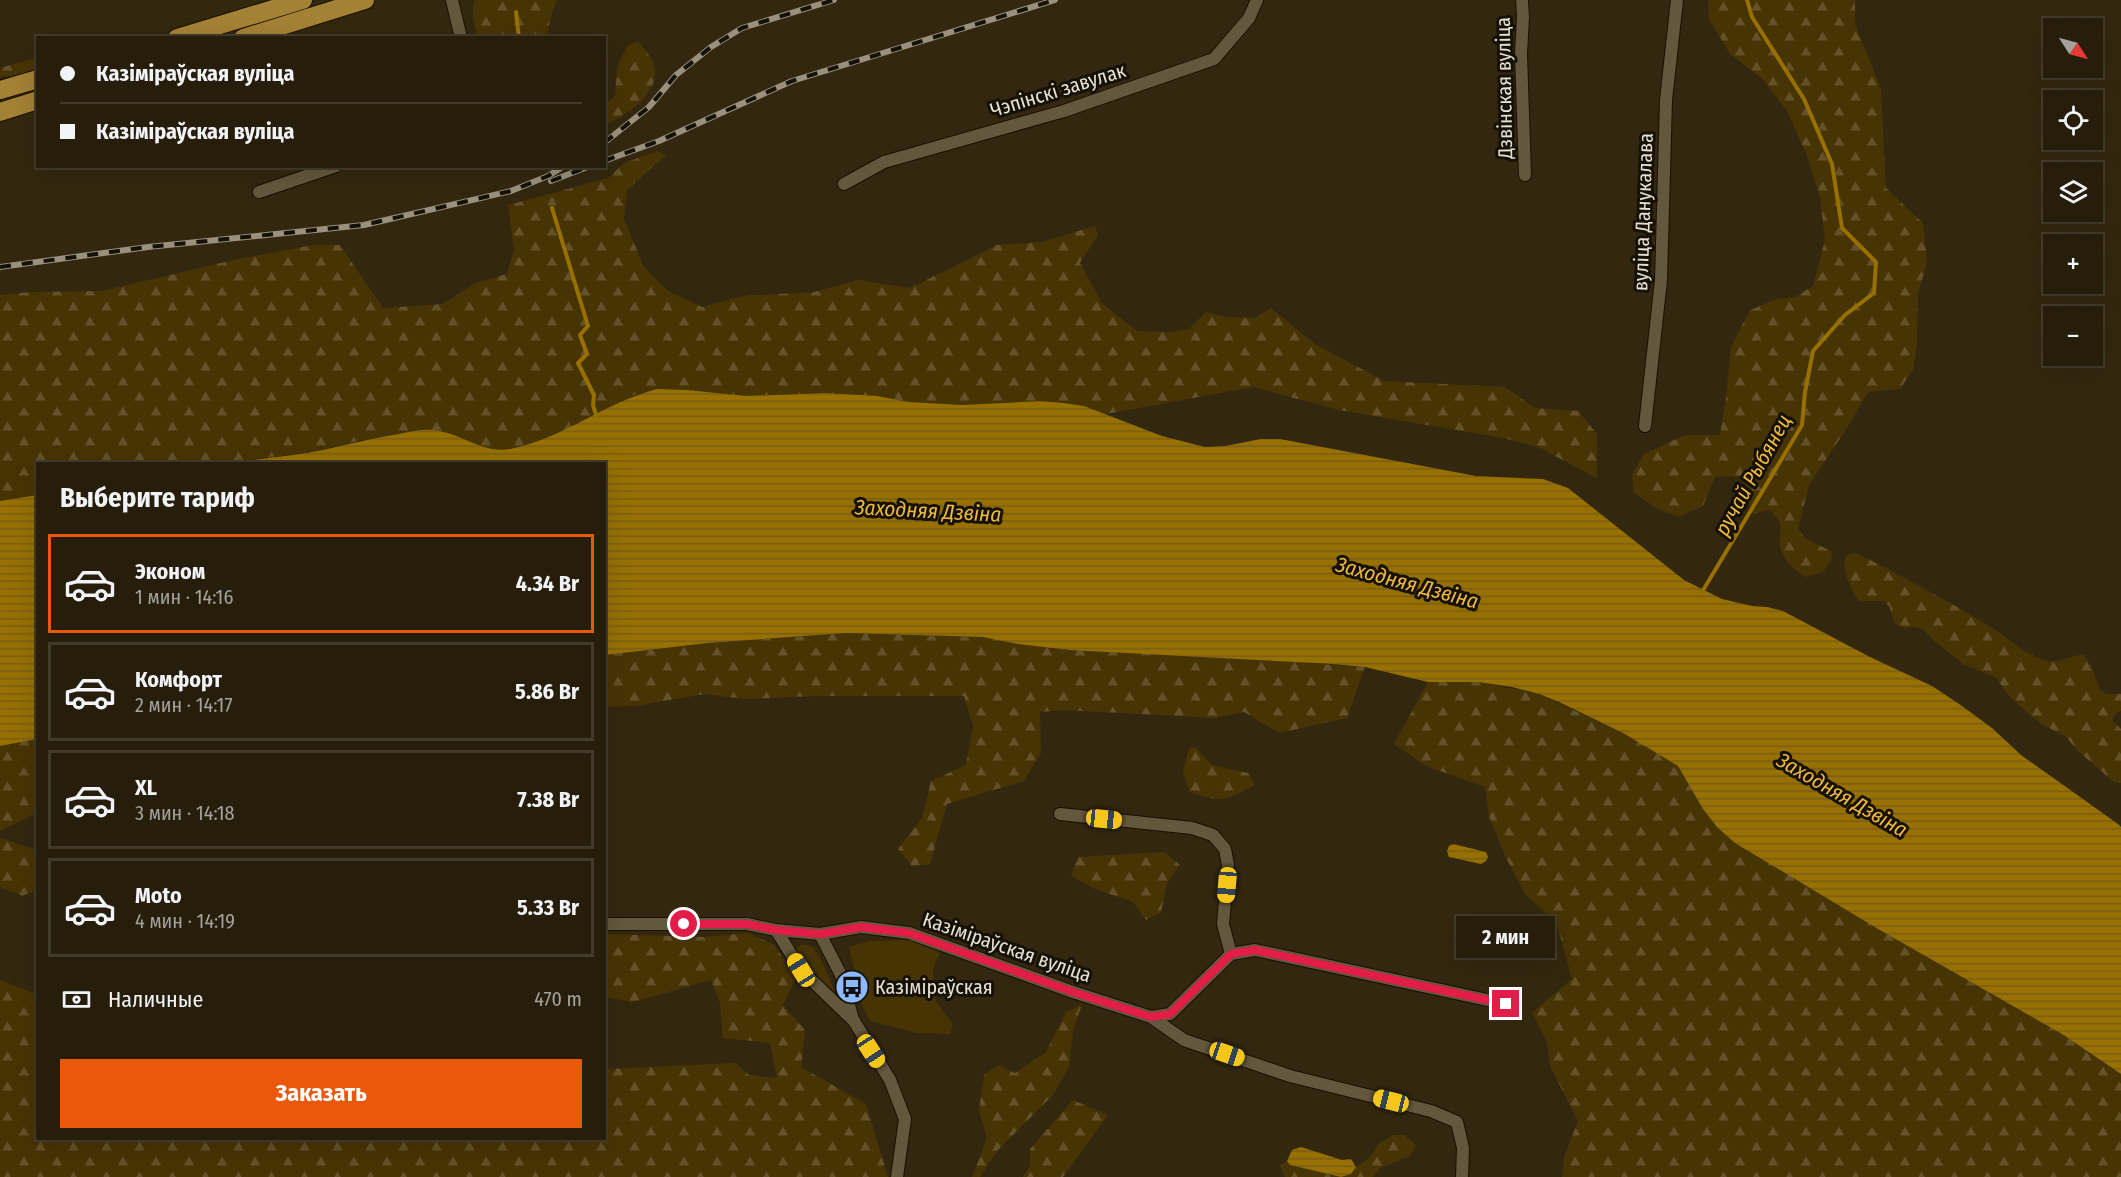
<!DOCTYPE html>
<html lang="ru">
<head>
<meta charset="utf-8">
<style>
	body { margin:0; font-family:"Fira Sans Condensed",sans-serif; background:#2e2614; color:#f1f3f6; height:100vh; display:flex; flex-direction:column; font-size:22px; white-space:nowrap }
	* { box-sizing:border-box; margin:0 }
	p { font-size:20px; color:#a4a29d }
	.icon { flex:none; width:33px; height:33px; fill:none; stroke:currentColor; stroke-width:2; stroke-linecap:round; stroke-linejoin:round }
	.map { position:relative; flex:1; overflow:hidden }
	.details { position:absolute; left:36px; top:462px; width:570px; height:678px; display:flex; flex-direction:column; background:#261d0b; border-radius:0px; box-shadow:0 6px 24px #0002,0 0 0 2px #423b2c }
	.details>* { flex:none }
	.top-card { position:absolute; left:36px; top:36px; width:570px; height:132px; border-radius:0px; box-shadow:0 6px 24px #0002,0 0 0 2px #423b2c; display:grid; align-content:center; height:132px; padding:0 24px; background:#261d0b }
	.needle { width:39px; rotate:126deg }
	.controls { position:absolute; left:2043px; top:18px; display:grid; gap:12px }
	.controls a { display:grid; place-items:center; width:60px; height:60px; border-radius:0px; background:#261d0b; box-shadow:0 6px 24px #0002,0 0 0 2px #423b2c; font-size:30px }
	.end { position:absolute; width:27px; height:27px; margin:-14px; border:8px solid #e11d48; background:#fff; box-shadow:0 0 0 3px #fff }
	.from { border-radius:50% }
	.bubble { position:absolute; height:42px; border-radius:0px; background:#261d0b; box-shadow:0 6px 24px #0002,0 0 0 2px #423b2c; font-size:20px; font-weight:700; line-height:42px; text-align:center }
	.car { position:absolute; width:18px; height:36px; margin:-18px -9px; border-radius:8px; box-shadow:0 0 4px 2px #0007; background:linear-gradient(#f5c518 24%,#345 0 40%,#f5c518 0 76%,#345 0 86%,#f5c518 0) }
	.top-card b { display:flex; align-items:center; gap:21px; height:57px; font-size:22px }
	.top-card b+b { border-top:2px solid #423b2c }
	.top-card i { width:15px; height:15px; background:#f1f3f6 }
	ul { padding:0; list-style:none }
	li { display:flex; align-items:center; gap:18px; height:99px; margin:0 12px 9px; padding:0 12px; border:3px solid #423b2c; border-radius:0px }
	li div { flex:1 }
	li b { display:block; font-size:22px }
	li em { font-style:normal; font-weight:700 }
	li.current { border-color:#ea580c }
	li>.icon { width:54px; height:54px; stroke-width:1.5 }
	h2 { padding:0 24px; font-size:27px; line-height:72px }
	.pay { display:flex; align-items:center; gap:15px; height:66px; padding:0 24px; font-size:22px }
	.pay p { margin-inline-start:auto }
	.primary-button { display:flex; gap:12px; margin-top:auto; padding:12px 24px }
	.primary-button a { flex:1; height:69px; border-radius:0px; background:#ea580c; color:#fff; font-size:24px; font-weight:700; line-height:69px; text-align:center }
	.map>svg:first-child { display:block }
	.grass { fill:#473405 }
	.forest { fill:url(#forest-firs) }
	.water { fill:url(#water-rules) }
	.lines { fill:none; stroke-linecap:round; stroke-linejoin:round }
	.stream { stroke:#977000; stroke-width:4 }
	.street-casing { stroke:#1a1000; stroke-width:14 }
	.primary-casing { stroke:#1a1000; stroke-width:20 }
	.street { stroke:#63573d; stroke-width:12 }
	.primary { stroke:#a38135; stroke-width:18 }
	.rail-casing { stroke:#99907d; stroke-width:6 }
	.rail { stroke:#161107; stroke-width:4; stroke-dasharray:11; stroke-linecap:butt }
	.route { stroke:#e11d48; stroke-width:8 }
	.labels { text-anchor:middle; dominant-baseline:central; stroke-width:6; stroke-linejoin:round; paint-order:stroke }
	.street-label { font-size:20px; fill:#e8e1d3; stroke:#161107 }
	.poi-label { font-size:20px; fill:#e8e1d3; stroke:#161107; text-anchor:start }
	.water-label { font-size:21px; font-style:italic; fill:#efb93e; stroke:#161107 }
</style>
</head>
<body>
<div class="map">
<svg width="2121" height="1177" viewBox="0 0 2121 1177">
	<defs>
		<pattern id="forest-firs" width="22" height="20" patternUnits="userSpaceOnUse" patternTransform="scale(1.5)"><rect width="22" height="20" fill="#473405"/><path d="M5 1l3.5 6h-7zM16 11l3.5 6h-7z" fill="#625129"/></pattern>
		<pattern id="water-rules" width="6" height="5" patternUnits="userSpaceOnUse" patternTransform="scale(1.5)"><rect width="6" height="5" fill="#977000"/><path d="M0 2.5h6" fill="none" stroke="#775e19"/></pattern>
	</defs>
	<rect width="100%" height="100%" fill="#33270f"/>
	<g class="grass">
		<polygon points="911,940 940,953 933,969 936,1002 953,1024 950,1034 917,1033 870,1021 862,1005 849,947 869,941"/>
		<polygon points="802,944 813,947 823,963 835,993 801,960 796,949"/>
	</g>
	<g class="forest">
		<polygon points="476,0 557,0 552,13 546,38 477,37 473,17 474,2"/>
		<path d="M1708 0H1855V24L1881 89 1886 188 1923 223 1927 262 1918 294 1917 344 1913 370 1900 389 1868 392 1847 428 1809 485 1798 529 1806 539 1831 551 1832 559 1823 572 1806 577C1795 571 1781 558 1780 545 1778 525 1787 528 1770 510L1752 514 1743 476 1715 477 1703 506 1678 517 1658 509 1634 493 1632 475 1644 454 1685 435H1720L1726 398 1731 347 1750 310 1776 299 1795 297 1813 286 1825 240 1820 197 1806 153 1787 111 1763 79 1730 54 1709 19Z"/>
		<path d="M638 41C644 49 653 58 655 69 658 95 625 116 605 125V104L615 96 617 67 627 46Z"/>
		<polygon points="32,59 37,61 34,69 18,75 0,77 0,68"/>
		<polygon points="657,151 666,155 627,190 624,219 644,267 668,291 702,307 742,296 814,292 858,280 910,288 997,245 1042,242 1095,226 1098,235 1080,263 1102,303 1137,331 1171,332 1189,329 1206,312 1227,317 1255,318 1271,308 1315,344 1384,381 1505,387 1535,408 1578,411 1597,434 1597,478 1538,447 1503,438 1339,410 1253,387 1106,414 1084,406 1063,403 1010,402 962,405 909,402 877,396 826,393 747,396 687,390 657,389 634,395 556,435 528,445 507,449 492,450 474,445 448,432 431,430 363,440 321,450 233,463 38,464 37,495 0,501 0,295 31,292 102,291 229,261 313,245 340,245 383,308 443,304 476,283 507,274 514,250 508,205 608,178 624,163"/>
		<path d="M1855 553C1900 574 1946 600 1989 626 2006 636 2029 658 2048 661 2062 663 2069 655 2083 655L2092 667 2100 690 2107 694H2121V711L2116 713 2112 720 2121 729V783L2114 782 2078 751 2066 737 2040 723 2013 700 2004 690 1997 678 1965 665 1933 640 1924 630 1915 627 1905 628 1895 624 1889 606 1883 601H1860C1851 593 1841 567 1846 555Z"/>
		<polygon points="846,633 983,637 1070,650 1127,651 1365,667 1347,718 1279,733 1244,712 1216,718 1065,710 1040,712 1041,753 1024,781 947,804 930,864 912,866 898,849 922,818 931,781 966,765 973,726 964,696 818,696 745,699 705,694 635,706 605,707 604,655 708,643"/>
		<polygon points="1428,682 1478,682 1539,694 1625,734 1663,755 1678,766 1703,809 1717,827 1768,862 1878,929 2062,1034 2121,1074 2121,1177 1562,1177 1564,1157 1578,1121 1550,1066 1547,1042 1532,1013 1572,979 1557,924 1525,894 1506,858 1489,817 1485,787 1426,766 1394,744"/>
		<polygon points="37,739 37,813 0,831 0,746"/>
		<path d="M1195 747 1212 765 1248 773 1255 785C1227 801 1220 803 1190 792L1183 772 1189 748Z"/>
		<polygon points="0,838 37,850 37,890 22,896 0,887"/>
		<polygon points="1164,852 1180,865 1167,883 1161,913 1146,920 1133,902 1095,889 1071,876 1078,857"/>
		<polygon points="749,933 774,945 796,978 783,1005 805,1030 801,1067 866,1104 888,1177 0,1177 0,980 37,994 38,1138 604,1138 605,1069 735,1063 749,1075 777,1078 770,1043 723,1038 720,1003 711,980 633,1002 605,997 605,934 704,937"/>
		<polygon points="1082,1004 1073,1031 1069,1067 1053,1095 997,1151 980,1177 972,1177 987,1138 979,1111 984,1075 999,1065 1015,1073 1046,1052 1066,1012"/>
		<polygon points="1073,1100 1108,1115 1063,1177 1023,1177 1030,1166 1030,1149"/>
		<polygon points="1393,1135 1404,1135 1416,1145 1410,1156 1380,1168 1373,1177 1342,1177 1351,1174 1356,1167 1369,1158 1379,1144"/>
		<polygon points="1287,1161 1290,1165 1341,1177 1285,1177 1280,1166"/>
	</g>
	<g class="water">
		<path d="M657 389 687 390 747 396 826 393 877 396 909 402 962 405 1040 401 1063 403 1084 406 1162 436 1205 447 1225 446 1261 439H1280L1476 476 1543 479 1568 488 1684 580 1722 599 1752 606 1767 607 1783 611 1870 657 1932 686 1962 706 1992 728 2021 755 2118 824 2121 827V1074L2062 1034 1878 929 1735 843 1717 827 1703 809 1678 766 1625 734 1559 702 1539 694 1512 687 1478 682H1428L1365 667 1333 664 1070 650 1018 644 983 637 846 633 708 643 605 655 604 464 233 463C263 458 294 456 323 450 349 444 374 438 399 434 410 432 420 429 431 430 460 431 480 454 510 449 563 439 605 402 657 389Z"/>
		<polygon points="37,495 37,739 0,746 0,501"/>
		<polygon points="1453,844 1486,852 1488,857 1486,861 1481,864 1449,857 1447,851 1449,846"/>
		<polygon points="1301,1147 1342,1160 1351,1159 1356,1167 1351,1174 1341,1177 1290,1165 1287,1161 1292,1150"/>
	</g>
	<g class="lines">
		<g class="stream">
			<polyline points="516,12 519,38"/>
			<polyline points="552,208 588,326 580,335 587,354 578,363 594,395 593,405 596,415"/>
			<polyline points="1702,592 1802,425 1805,392 1813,351 1845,315 1874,293 1876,262 1842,228 1832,164 1804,99 1752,17 1747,0"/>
		</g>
		<defs>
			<g id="street">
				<polyline points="452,0 461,38"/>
				<polyline points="1522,0 1523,17 1521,54 1525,175"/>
				<polyline points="844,184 884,162 1064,111 1214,59 1249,18 1257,0"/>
				<polyline points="259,192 336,166"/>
				<polyline points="1645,426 1661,280 1666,100 1677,0"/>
				<polyline points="1060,814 1192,828 1213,835 1225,849 1228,865 1223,924 1231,954"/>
				<polyline points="604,924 747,924 776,930 820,934 861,927 909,933 1073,992 1151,1017 1184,1040 1290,1076 1431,1111 1457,1122 1463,1148 1462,1177"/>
				<polyline points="776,930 801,970 854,1021 890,1080 905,1119 897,1177"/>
				<polyline points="820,934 841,975 853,1020"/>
				<polyline points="1151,1017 1170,1014 1231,954 1255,950 1506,1004"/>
			</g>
			<g id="primary">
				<polyline points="177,38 303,0"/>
				<polyline points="243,38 365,0"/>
				<polyline points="0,90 38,79"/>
				<polyline points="0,112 38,100"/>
			</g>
		</defs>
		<use href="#street" class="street-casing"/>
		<use href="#primary" class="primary-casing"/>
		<use href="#street" class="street"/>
		<use href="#primary" class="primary"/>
		<defs>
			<g id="rail">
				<polyline points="604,143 649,107 676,75 711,47 742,28 834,0"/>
				<polyline points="604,161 659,141 792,81 1055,0"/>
				<polyline points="551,181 590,166"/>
				<polyline points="0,267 148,247 364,225 511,191 548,176 564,166"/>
			</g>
		</defs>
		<use href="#rail" class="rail-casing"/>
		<use href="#rail" class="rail"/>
	</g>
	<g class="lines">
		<polyline class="route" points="684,924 747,924 776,930 820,934 861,927 909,933 1073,992 1151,1017 1170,1014 1231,954 1255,950 1506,1004"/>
	</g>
	<defs>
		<symbol id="bus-disc" viewBox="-11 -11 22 22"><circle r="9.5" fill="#8db9fc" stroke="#161107"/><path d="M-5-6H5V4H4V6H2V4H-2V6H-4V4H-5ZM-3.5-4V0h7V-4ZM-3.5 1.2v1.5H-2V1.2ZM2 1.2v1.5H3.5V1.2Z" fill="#111"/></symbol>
	</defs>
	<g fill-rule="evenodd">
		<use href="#bus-disc" x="833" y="968" width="38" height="38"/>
	</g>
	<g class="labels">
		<g class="street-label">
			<text transform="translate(1504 88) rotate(-91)">Дзвінская вуліца</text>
			<text transform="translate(1058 90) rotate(-17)">Чэпінскі завулак</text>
			<text transform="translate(1643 212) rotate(-88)">вуліца Данукалава</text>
			<text transform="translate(1007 947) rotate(19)">Казіміраўская вуліца</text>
		</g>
		<g class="poi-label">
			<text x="875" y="987">Казіміраўская</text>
		</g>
		<g class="water-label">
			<text transform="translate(1753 475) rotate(-61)">ручай Рыбянец</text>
			<text transform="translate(928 511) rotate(3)">Заходняя Дзвіна</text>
			<text transform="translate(1407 583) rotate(15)">Заходняя Дзвіна</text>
			<text transform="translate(1842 795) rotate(30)">Заходняя Дзвіна</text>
		</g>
	</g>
</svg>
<div class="controls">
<a><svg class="needle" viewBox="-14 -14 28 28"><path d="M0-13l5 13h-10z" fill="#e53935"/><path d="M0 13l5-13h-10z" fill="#a4a29d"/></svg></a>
<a><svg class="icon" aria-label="locate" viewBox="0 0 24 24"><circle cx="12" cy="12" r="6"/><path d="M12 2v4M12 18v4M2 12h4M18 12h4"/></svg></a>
<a><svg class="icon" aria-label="layers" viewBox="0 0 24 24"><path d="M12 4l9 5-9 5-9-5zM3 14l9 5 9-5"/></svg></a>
<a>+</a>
<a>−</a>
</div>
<i class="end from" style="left:684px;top:924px"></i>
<i class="end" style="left:1506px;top:1004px"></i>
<div class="bubble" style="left:1456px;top:916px;width:99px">2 мин</div>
<i class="car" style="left:1104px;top:819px;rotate:96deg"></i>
<i class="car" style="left:1227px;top:885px;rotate:185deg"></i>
<i class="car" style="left:801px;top:970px;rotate:328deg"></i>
<i class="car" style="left:871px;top:1051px;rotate:147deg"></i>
<i class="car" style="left:1227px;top:1054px;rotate:109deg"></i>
<i class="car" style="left:1391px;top:1101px;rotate:284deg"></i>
<div class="top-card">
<b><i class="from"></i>Казіміраўская вуліца</b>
<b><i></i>Казіміраўская вуліца</b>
</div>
<section class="details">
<h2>Выберите тариф</h2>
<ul>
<li class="current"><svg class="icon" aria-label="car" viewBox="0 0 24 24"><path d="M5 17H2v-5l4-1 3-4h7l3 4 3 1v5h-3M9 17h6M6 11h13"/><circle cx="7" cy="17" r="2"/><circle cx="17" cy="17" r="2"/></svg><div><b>Эконом</b><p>1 мин · 14:16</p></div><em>4.34 Br</em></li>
<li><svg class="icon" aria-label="car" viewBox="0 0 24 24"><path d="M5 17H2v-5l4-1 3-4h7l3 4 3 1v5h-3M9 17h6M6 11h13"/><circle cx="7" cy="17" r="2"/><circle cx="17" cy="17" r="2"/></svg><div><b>Комфорт</b><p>2 мин · 14:17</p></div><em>5.86 Br</em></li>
<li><svg class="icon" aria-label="car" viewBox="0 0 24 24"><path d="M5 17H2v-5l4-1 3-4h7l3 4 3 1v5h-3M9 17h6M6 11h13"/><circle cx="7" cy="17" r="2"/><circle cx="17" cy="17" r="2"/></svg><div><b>XL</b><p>3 мин · 14:18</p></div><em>7.38 Br</em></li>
<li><svg class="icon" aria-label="car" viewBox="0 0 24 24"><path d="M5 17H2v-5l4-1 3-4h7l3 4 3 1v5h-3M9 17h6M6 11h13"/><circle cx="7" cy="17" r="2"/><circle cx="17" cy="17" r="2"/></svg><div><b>Moto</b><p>4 мин · 14:19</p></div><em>5.33 Br</em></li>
</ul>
<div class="pay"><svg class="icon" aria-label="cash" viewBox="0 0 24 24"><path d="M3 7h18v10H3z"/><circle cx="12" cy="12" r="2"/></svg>Наличные<p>470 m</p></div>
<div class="primary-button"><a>Заказать</a></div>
</section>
</div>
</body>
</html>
